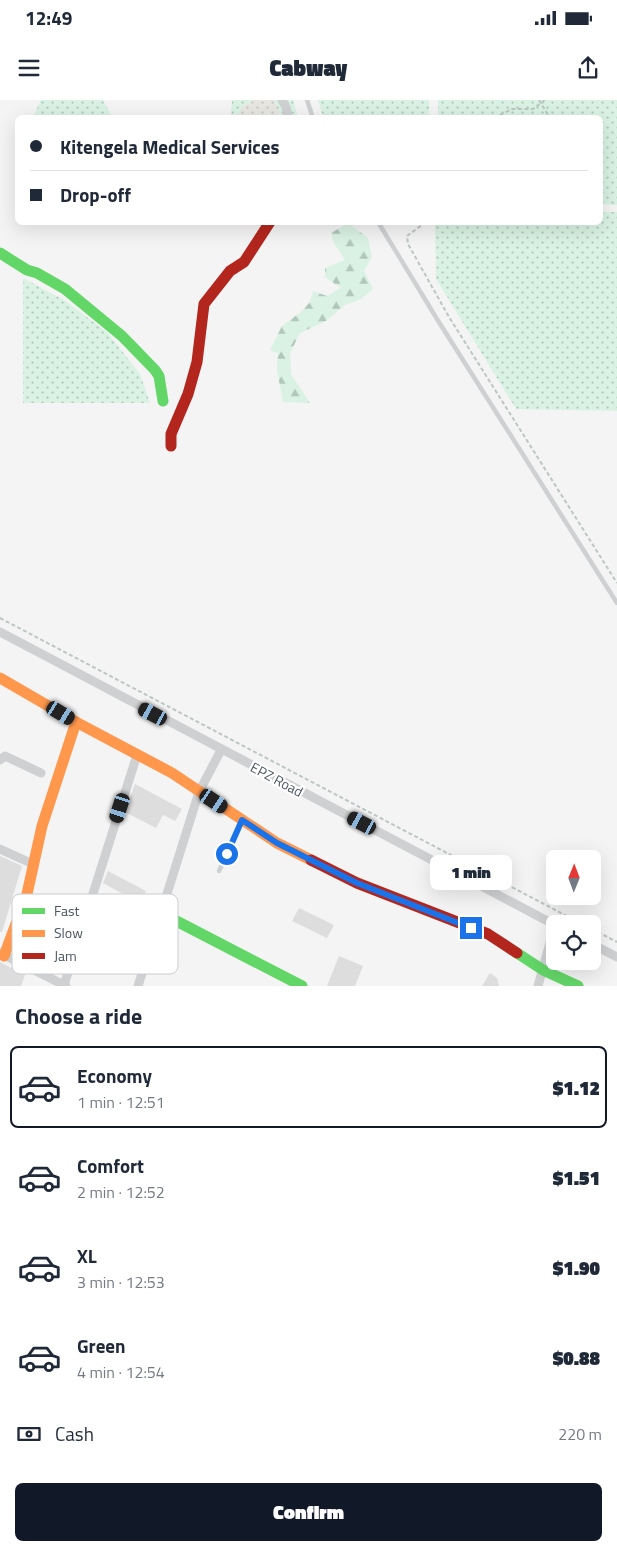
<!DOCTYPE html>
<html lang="en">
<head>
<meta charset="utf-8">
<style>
	body { margin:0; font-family:"Titillium Web",sans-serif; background:#f2f2f3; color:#1f2937; height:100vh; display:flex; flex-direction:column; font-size:19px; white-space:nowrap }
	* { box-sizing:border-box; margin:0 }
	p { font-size:16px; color:#747a83 }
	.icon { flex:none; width:28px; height:28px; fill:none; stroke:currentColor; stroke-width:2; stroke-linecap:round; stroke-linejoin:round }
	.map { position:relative; height:886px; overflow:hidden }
	.drawer { display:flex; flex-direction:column; background:#fff; flex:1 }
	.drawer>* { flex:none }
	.hud { position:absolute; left:15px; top:15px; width:588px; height:110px; border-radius:8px; box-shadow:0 5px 20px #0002; display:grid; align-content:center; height:110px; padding:0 15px; background:#fff }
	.needle { width:32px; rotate:1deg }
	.tools { position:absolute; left:546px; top:750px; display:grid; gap:10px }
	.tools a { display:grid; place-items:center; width:55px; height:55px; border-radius:8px; background:#fff; box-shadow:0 5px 20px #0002; font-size:25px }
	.end { position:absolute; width:22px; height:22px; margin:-11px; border:6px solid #1a73e8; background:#fff; box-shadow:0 0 0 2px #fff }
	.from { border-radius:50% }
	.bubble { position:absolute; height:35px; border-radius:8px; background:#fff; box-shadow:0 5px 20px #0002; font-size:16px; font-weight:800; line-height:35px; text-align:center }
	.car { position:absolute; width:15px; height:30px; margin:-15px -8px; border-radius:6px; box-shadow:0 0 4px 1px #0007; background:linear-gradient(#222 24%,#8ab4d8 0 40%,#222 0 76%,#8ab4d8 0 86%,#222 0) }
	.hud b { display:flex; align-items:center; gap:18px; height:48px; font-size:19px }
	.hud b+b { border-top:1px solid #e0e1e3 }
	.hud i { width:12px; height:12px; background:#1f2937 }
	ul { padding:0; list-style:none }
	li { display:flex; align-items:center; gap:15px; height:82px; margin:0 10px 8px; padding:0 5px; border:2px solid transparent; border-radius:8px }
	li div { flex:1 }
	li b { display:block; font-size:19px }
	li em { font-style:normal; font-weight:800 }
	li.selected { border-color:#111827 }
	li>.icon { width:45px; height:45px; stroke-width:1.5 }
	h2 { padding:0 15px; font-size:22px; line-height:60px }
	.pay { display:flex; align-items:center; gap:12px; height:55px; padding:0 15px; font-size:19px }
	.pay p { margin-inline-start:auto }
	.primary-button { display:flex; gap:10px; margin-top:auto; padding:10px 15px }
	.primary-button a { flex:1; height:58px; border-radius:8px; background:#111827; color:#fff; font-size:20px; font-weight:800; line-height:58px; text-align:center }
	.status { display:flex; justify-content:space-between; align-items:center; height:35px; padding:0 25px; background:#fff; direction:ltr }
	.status svg { height:14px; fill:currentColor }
	header { display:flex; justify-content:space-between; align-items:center; height:65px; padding:0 15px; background:#fff; font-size:22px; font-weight:800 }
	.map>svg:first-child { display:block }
	.grass { fill:url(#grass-dots) }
	.forest { fill:url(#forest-firs) }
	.sand { fill:url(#sand-dots) }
	.building { fill:#ddddde }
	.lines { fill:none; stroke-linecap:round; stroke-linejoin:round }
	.path { stroke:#bcc7c4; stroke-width:2; stroke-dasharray:4 2.5; stroke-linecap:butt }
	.lane { stroke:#ced0d2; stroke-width:4.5 }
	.street { stroke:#ced0d2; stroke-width:9 }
	.fast { stroke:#63d668; stroke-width:11 }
	.slow { stroke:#ff974d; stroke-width:11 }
	.jam { stroke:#b3261e; stroke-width:11 }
	.route { stroke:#1a73e8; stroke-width:6 }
	.labels { text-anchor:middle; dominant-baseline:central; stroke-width:4.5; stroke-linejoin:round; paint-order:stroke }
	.street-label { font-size:14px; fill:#4a5661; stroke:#fff }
	.key { fill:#fff; stroke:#c9ccd0; stroke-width:1 }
	.key-label { font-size:14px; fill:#4a5661 }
</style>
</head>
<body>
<div class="status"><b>12:49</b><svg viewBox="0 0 49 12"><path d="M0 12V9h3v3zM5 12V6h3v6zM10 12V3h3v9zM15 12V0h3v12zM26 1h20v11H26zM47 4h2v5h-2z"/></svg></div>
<header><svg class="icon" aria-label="menu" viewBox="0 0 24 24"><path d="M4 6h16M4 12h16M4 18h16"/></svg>Cabway<svg class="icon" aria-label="share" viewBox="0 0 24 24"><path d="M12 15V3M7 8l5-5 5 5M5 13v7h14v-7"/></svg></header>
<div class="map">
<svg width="617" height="886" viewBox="0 0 617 886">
	<defs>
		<pattern id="grass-dots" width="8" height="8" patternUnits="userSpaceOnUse" patternTransform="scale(1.25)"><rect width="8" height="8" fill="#d9f2e3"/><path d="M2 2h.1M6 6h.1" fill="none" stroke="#b2c7bb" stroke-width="1.8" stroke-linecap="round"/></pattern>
		<pattern id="forest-firs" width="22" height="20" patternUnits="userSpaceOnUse" patternTransform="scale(1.25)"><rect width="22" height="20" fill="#d9f2e3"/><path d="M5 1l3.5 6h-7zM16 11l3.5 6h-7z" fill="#b2c7bb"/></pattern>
		<pattern id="sand-dots" width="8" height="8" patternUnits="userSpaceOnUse" patternTransform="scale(1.25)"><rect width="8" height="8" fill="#e7e6e1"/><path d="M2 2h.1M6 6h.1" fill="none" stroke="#c8c7c4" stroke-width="1.8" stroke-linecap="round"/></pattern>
	</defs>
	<rect width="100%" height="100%" fill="#f4f4f4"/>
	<g class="grass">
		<polygon points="41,0 103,0 112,17 33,17"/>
		<polygon points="232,0 293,0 298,17 231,18"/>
		<polygon points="318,0 429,0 429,17 323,17"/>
		<polygon points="438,0 617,0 617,105 600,104 600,18 438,17"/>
		<polygon points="600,112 617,112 617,311 516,309 436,179 435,123 600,122"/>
		<polygon points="23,178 64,200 107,232 140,274 150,303 23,303"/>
	</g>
	<polygon class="forest" points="348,123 368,138 372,157 364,171 373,189 361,199 345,205 326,221 300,233 290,253 291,274 310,303 283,302 277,270 278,253 270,250 282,226 301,212 310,202 313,191 327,196 341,188 325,177 325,168 345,160 334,143 331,133"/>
	<polygon class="sand" points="254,0 274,0 280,13 277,17 237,17 242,7"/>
	<g class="building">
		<polygon points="135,684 182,709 175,721 163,715 156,728 125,712"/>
		<polygon points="0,756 22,766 2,832 0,832"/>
		<polygon points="108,771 146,791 139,803 103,783"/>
		<polygon points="56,803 80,813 61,874 14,850 31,804 52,814"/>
		<polygon points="299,808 334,825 327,838 292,821"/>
		<polygon points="339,856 363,866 355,886 327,886"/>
		<polygon points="0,862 25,875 21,886 0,886"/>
		<polygon points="490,873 497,878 499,886 482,886"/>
	</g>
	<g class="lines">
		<g class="path">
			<polyline points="539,0 550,18"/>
			<polyline points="494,18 512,9 533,9 545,0"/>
			<polyline points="426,122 407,136 408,144 449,217 617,483"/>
			<polyline points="0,518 582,824"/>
			<polyline points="592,829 617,842"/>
		</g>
		<g class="lane">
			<polyline points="307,0 313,18"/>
			<polyline points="378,122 437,219 617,503"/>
			<polyline points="219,771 242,721"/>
		</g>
		<g class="street">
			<polyline points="282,0 286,7 288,18"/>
			<polyline points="0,532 555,825"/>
			<polyline points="0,660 5,656 41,673"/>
			<polyline points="0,749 33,764"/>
			<polyline points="592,844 617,857"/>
			<polyline points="0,853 66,886"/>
			<polyline points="64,885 137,655"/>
			<polyline points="138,886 199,692 221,650"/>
			<polyline points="538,886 555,825"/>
		</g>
		<g class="fast">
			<polyline points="0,153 27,170 37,173 65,189 122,236 155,270 159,276 163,301"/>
			<polyline points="161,813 302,886"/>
			<polyline points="517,853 543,870 578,886"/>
		</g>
		<g class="slow">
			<polyline points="0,578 76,622 172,673 277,743 311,760"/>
			<polyline points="4,856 27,794 42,726 76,622"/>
		</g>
		<g class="jam">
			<polyline points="171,346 171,334 188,294 197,262 204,204 230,171 244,162 270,122"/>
			<polyline points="311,760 357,783 488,834 517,853"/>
		</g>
	</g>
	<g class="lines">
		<polyline class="route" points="227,754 242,720 277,743 357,783 471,828"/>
	</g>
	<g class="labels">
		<g class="street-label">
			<text transform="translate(277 679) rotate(28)">EPZ Road</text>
		</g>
	</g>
	<rect x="12" y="794" width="166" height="80" rx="8" class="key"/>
	<rect x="22" y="808" width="23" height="6" fill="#63d668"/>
	<rect x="22" y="830" width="23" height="7" fill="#ff974d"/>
	<rect x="22" y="853" width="23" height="6" fill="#b3261e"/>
	<g class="key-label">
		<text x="54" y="816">Fast</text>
		<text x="54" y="838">Slow</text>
		<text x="54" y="861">Jam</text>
	</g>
</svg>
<div class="tools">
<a><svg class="needle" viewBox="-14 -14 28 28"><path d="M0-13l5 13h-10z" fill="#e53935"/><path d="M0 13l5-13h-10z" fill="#747a83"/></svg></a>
<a><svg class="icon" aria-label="locate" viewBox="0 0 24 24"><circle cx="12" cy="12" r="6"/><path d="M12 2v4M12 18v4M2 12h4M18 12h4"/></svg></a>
</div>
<i class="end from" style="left:227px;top:754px"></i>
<i class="end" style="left:471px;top:828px"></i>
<div class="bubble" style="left:430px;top:755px;width:82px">1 min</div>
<i class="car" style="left:61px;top:613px;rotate:121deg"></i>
<i class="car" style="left:153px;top:614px;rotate:298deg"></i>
<i class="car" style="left:214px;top:701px;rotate:124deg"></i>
<i class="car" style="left:120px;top:708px;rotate:198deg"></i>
<i class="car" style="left:362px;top:723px;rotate:298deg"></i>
<div class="hud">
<b><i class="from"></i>Kitengela Medical Services</b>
<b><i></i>Drop-off</b>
</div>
</div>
<section class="drawer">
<h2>Choose a ride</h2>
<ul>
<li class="selected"><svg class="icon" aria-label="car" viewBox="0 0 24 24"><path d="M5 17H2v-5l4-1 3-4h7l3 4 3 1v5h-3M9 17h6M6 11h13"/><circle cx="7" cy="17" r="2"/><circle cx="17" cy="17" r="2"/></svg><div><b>Economy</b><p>1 min · 12:51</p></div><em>$1.12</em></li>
<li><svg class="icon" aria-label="car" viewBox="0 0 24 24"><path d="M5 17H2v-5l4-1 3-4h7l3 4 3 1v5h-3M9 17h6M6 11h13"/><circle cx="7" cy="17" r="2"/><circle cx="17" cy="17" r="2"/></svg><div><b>Comfort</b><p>2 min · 12:52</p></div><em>$1.51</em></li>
<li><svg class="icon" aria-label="car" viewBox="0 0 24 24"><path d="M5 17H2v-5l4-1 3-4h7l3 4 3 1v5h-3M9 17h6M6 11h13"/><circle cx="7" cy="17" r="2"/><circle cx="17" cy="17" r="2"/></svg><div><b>XL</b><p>3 min · 12:53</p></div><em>$1.90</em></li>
<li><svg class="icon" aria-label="car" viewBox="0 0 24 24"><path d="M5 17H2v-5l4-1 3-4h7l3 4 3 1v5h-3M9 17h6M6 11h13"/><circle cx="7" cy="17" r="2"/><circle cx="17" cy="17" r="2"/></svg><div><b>Green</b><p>4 min · 12:54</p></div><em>$0.88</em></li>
</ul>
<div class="pay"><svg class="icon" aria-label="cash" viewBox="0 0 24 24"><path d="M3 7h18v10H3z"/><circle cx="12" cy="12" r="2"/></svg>Cash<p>220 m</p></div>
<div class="primary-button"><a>Confirm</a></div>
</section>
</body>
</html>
